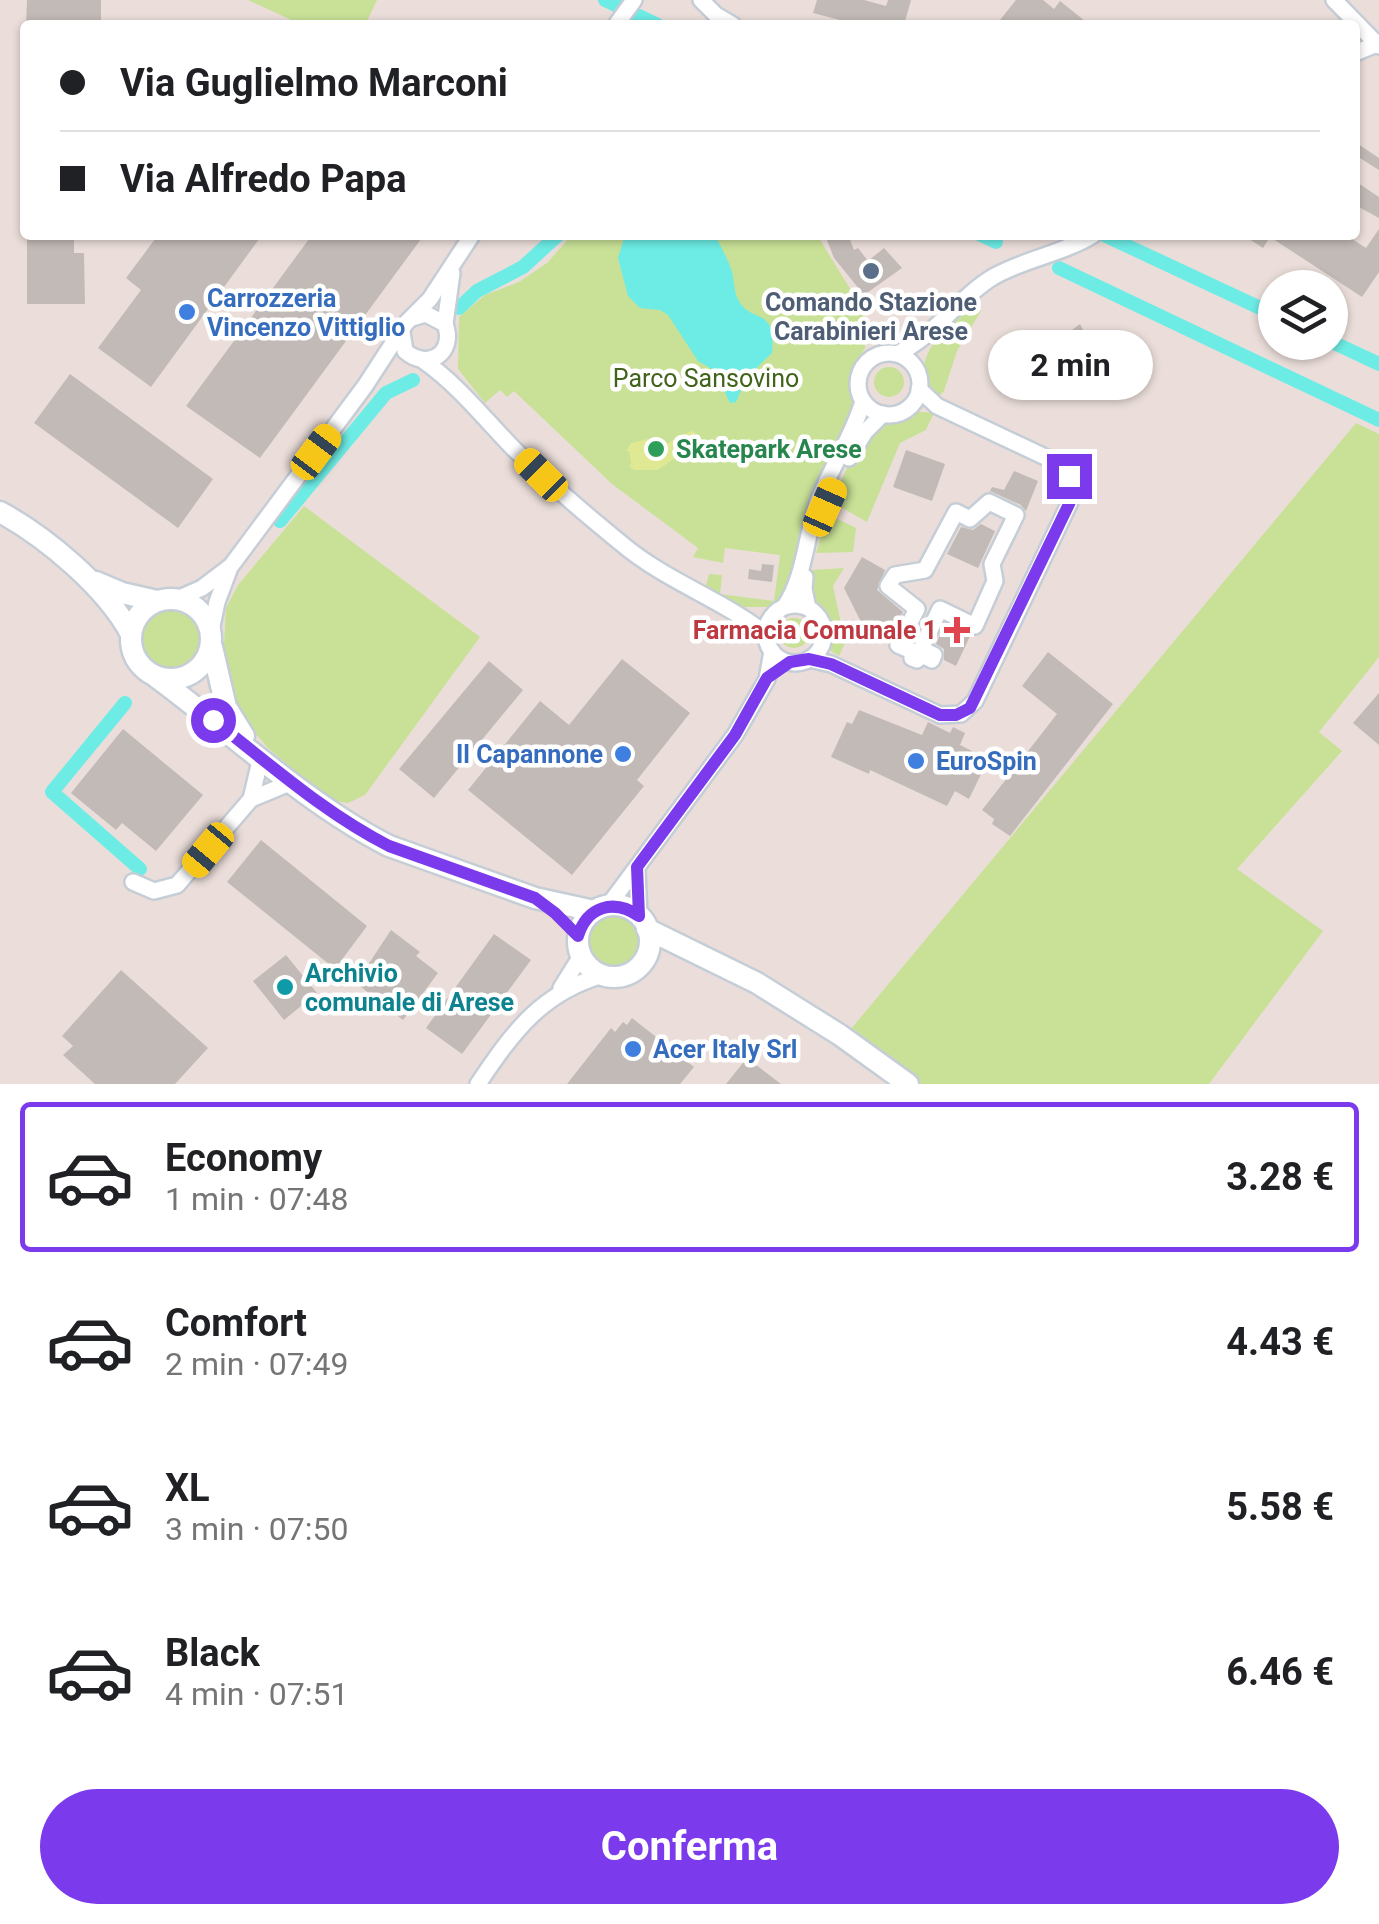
<!DOCTYPE html>
<html lang="it">
<head>
<meta charset="utf-8">
<style>
	body { margin:0; font-family:Roboto,sans-serif; background:#f2f2f2; color:#202124; height:100vh; display:flex; flex-direction:column; font-size:38px; white-space:nowrap }
	* { box-sizing:border-box; margin:0 }
	p { font-size:32px; color:#757577 }
	.icon { flex:none; width:55px; height:55px; fill:none; stroke:currentColor; stroke-width:2; stroke-linecap:round; stroke-linejoin:round }
	.map { position:relative; height:1084px; overflow:hidden }
	.drawer { display:flex; flex-direction:column; background:#fff; flex:1 }
	.drawer>* { flex:none }
	.banner { position:absolute; left:20px; top:20px; width:1340px; height:220px; border-radius:10px; box-shadow:0 2px 8px #0004; display:grid; align-content:center; height:220px; padding:0 40px; background:#fff }
	.controls { position:absolute; left:1258px; top:270px; display:grid; gap:20px }
	.controls a { display:grid; place-items:center; width:90px; height:90px; border-radius:50%; background:#fff; box-shadow:0 2px 8px #0004; font-size:50px }
	.end { position:absolute; width:45px; height:45px; margin:-22px; border:12px solid #7c3aed; background:#fff; box-shadow:0 0 0 5px #fff }
	.from { border-radius:50% }
	.bubble { position:absolute; height:70px; border-radius:35px; background:#fff; box-shadow:0 2px 8px #0004; font-size:32px; font-weight:700; line-height:70px; text-align:center }
	.car { position:absolute; width:30px; height:60px; margin:-30px -15px; border-radius:12px; box-shadow:0 0 8px 2px #0007; background:linear-gradient(#f5c518 24%,#345 0 40%,#f5c518 0 76%,#345 0 86%,#f5c518 0) }
	.banner b { display:flex; align-items:center; gap:35px; height:95px; font-size:38px }
	.banner b+b { border-top:2px solid #e0e0e0 }
	.banner i { width:25px; height:25px; background:#202124 }
	ul { padding:18px 0 0; list-style:none }
	li { display:flex; align-items:center; gap:30px; height:150px; margin:0 20px 15px; padding:0 20px; border:5px solid transparent; border-radius:10px }
	li div { flex:1 }
	li b { display:block; font-size:38px }
	li em { font-style:normal; font-weight:700 }
	li.on { border-color:#7c3aed }
	li>.icon { width:90px; height:90px; stroke-width:1.5 }
	.button { display:flex; gap:20px; margin-top:auto; padding:20px 40px }
	.button a { flex:1; height:115px; border-radius:60px; background:#7c3aed; color:#fff; font-size:40px; font-weight:700; line-height:115px; text-align:center }
	.map>svg:first-child { display:block }
	.green { fill:#c8e196 }
	.pitch { fill:#dfe892 }
	.water { fill:#6dece5 }
	.lines { fill:none; stroke-linecap:round; stroke-linejoin:round }
	.canal { stroke:#6dece5; stroke-width:14 }
	.building { fill:#c2bab6 }
	.street-casing { stroke:#c5cdd6; stroke-width:20 }
	.secondary-casing { stroke:#c5cdd6; stroke-width:25 }
	.street { stroke:#fff; stroke-width:15 }
	.secondary { stroke:#fff; stroke-width:20 }
	.route { stroke:#7c3aed; stroke-width:12 }
	.service-dot { fill:#5c6f8a; stroke:#fff; stroke-width:4 }
	.shop-dot { fill:#3f7fe0; stroke:#fff; stroke-width:4 }
	.leisure-dot { fill:#2e9e5b; stroke:#fff; stroke-width:4 }
	.health-dot { fill:#e0444e; stroke:#fff; stroke-width:4 }
	.culture-dot { fill:#0f9aa8; stroke:#fff; stroke-width:4 }
	.labels { text-anchor:middle; dominant-baseline:central; stroke-width:9; stroke-linejoin:round; paint-order:stroke }
	.shop-label { font-size:25px; font-weight:bold; fill:#366cbe; stroke:#fff; text-anchor:start }
	.service-label { font-size:25px; font-weight:bold; fill:#4e5e75; stroke:#fff }
	.park-label { font-size:25px; fill:#41631a; stroke:#fff }
	.leisure-label { font-size:25px; font-weight:bold; fill:#27864d; stroke:#fff; text-anchor:start }
	.health-label { font-size:25px; font-weight:bold; fill:#be3a42; stroke:#fff; text-anchor:end }
	.culture-label { font-size:25px; font-weight:bold; fill:#0d838f; stroke:#fff; text-anchor:start }
</style>
</head>
<body>
<div class="map">
<svg width="1379" height="1084" viewBox="0 0 1379 1084">
	<rect width="100%" height="100%" fill="#ebdeda"/>
	<g class="green">
		<polygon points="248,0 377,0 365,25 302,25"/>
		<polygon points="572,235 817,235 865,313 865,348 854,368 856,403 790,590 770,607 740,607 705,589 709,574 722,575 720,594 774,601 780,555 725,548 723,563 693,557 698,548 612,484 514,391 507,397 500,390 485,403 458,369 459,317 485,295 519,282 547,263"/>
		<path d="M974 302 981 311 957 351 944 391 937 398C902 364 946 325 974 302Z"/>
		<circle cx="889" cy="382" r="15"/>
		<path d="M912 411 934 413 926 430 900 443 867 522 832 502C850 460 864 425 912 411Z"/>
		<polygon points="1356,423 1379,434 1379,657 1319,732 1342,751 1237,869 1323,931 1209,1084 910,1084 845,1036"/>
		<polygon points="304,506 480,637 365,795 348,803 330,800 268,748 244,720 231,693 223,661 226,608 238,585"/>
		<polygon points="827,514 856,528 853,552 816,553"/>
		<path d="M844 568 833 586 845 643 839 656 831 651C828 640 830 627 825 617 812 593 807 601 812 570Z"/>
		<circle cx="172" cy="639" r="31"/>
		<circle cx="794" cy="633" r="15"/>
		<circle cx="614" cy="941" r="29"/>
	</g>
	<polygon class="pitch" points="693,430 700,440 658,470 634,470 629,466 631,463 629,451 626,451 631,443 648,439 657,449"/>
	<path class="water" d="M625 235H715C721 247 728 259 732 272 734 280 734 289 737 297 749 326 777 303 772 353L747 377 736 402 730 403 715 371 698 361 668 315 660 310 640 308 628 296 618 258Z"/>
	<g class="lines">
		<g class="canal">
			<polyline points="605,0 658,25"/>
			<polyline points="981,235 996,242"/>
			<polyline points="1104,235 1275,315"/>
			<polyline points="1059,268 1379,420"/>
			<polyline points="459,308 477,291 523,267 558,235"/>
			<polyline points="1330,341 1379,364"/>
			<polyline points="280,521 386,393 413,380"/>
			<polyline points="125,703 52,792 140,869"/>
		</g>
	</g>
	<g class="building">
		<polygon points="27,0 101,0 101,25 26,25"/>
		<polygon points="817,0 864,0 886,6 888,0 911,0 904,25 859,25 813,13"/>
		<polygon points="1016,0 1043,0 1054,9 1060,1 1090,25 996,25"/>
		<polygon points="1355,142 1379,158 1379,170 1355,155"/>
		<polygon points="1355,181 1379,197 1379,218 1355,205"/>
		<polygon points="1379,229 1379,272 1362,297 1270,237 1263,248 1243,235 1346,235 1366,248"/>
		<polygon points="27,235 74,235 74,253 84,253 85,304 27,304"/>
		<polygon points="158,235 262,235 151,387 98,348 141,290 126,278"/>
		<polygon points="312,235 424,235 260,458 186,406"/>
		<polygon points="825,235 848,235 854,250 858,248 868,261 884,248 902,268 864,295 834,258"/>
		<polygon points="1080,324 1089,342 1077,352 1047,358 1044,340 1064,336"/>
		<polygon points="70,374 213,479 178,528 34,423"/>
		<polygon points="906,450 945,464 932,501 893,487"/>
		<polygon points="1014,471 1038,481 1026,511 1021,505 990,491 992,487 1004,490"/>
		<polygon points="981,524 995,531 978,568 947,554 961,527 973,530"/>
		<polygon points="862,557 885,570 877,590 903,612 888,640 863,626 844,588"/>
		<polygon points="762,564 774,565 772,582 748,579 749,569 761,571"/>
		<polygon points="945,624 970,636 956,666 944,660 944,649 936,644"/>
		<polygon points="1048,652 1113,704 1010,836 992,824 994,819 982,810 1057,714 1022,686"/>
		<polygon points="622,659 690,713 637,780 644,786 572,875 468,790 540,701 569,725"/>
		<polygon points="489,661 523,690 434,798 399,769"/>
		<polygon points="1379,693 1379,745 1353,723"/>
		<polygon points="859,710 922,735 928,722 950,733 953,727 965,733 960,745 984,757 978,768 983,770 969,799 955,791 947,806 870,770 869,774 831,757 847,722 852,724"/>
		<polygon points="123,729 203,795 156,851 122,823 116,830 71,793"/>
		<polygon points="261,840 367,926 335,969 227,882"/>
		<polygon points="391,930 420,952 416,956 438,973 403,1020 356,983"/>
		<polygon points="494,934 531,960 462,1054 426,1028"/>
		<polygon points="286,955 317,993 284,1020 253,981"/>
		<polygon points="121,970 208,1048 175,1084 95,1084 63,1055 73,1046 62,1036"/>
		<polygon points="632,1018 694,1067 680,1084 567,1084 611,1028 615,1032 623,1022 627,1025"/>
		<polygon points="747,1058 781,1084 726,1084"/>
	</g>
	<g class="lines">
		<defs>
			<g id="street">
				<polyline points="701,0 716,15 733,25"/>
				<polyline points="1334,0 1379,46"/>
				<polyline points="616,25 634,0"/>
				<polyline points="1355,53 1379,43"/>
				<polyline points="445,324 452,273"/>
				<path d="M402 332 405 351C428 371 456 353 445 324L426 314 412 318"/>
				<circle cx="889" cy="384" r="31"/>
				<path d="M897 354C935 336 957 299 993 277 1024 259 1062 254 1093 235"/>
				<path d="M424 361C458 385 483 417 512 447 547 482 584 513 622 544 666 581 721 599 766 634"/>
				<polyline points="849,458 865,432 883,414"/>
				<polygon points="989,502 1016,515 992,564 995,581 975,626 940,609 921,649 934,655 932,660 922,655 917,660 912,658 912,651 898,645 917,609 888,586 895,575 925,570 956,512 970,519"/>
				<polyline points="805,577 804,589 808,608"/>
				<polyline points="177,599 202,588 231,566 365,386 406,323 430,299 472,235"/>
				<circle cx="795" cy="634" r="29"/>
				<path d="M785 606C805 576 806 535 818 501 831 467 853 436 863 401"/>
				<polyline points="211,631 217,602 229,570"/>
				<polyline points="809,659 831,664 940,715 961,714 975,701 1070,502 1071,482 1060,464 937,406 919,389"/>
				<polyline points="251,799 261,757"/>
				<polyline points="637,870 639,916"/>
				<polyline points="133,882 154,891 177,885 251,799 292,782"/>
				<polyline points="608,906 735,735 767,679 772,651"/>
				<polyline points="561,988 581,956"/>
				<path d="M478 1084C513 1032 541 993 603 975"/>
			</g>
			<g id="secondary">
				<path d="M0 512C46 537 106 587 131 634"/>
				<polyline points="96,582 122,593 157,601"/>
				<circle cx="171" cy="639" r="40"/>
				<polyline points="212,647 226,707 244,736"/>
				<path d="M156 677C232 733 305 803 389 846L535 898 594 911"/>
				<circle cx="614" cy="941" r="36"/>
				<polyline points="647,929 757,983 840,1035 908,1084"/>
			</g>
		</defs>
		<use href="#street" class="street-casing"/>
		<use href="#secondary" class="secondary-casing"/>
		<use href="#street" class="street"/>
		<use href="#secondary" class="secondary"/>
	</g>
	<g class="lines">
		<path class="route" d="M213 720C270 764 324 813 389 846L535 898 555 913 578 936C587 907 613 898 639 916L637 867 735 735 767 678 790 662 809 659 831 664 940 715H956L970 708 1070 502 1072 488 1069 476"/>
	</g>
	<circle class="service-dot" cx="871" cy="271" r="10"/>
	<g class="shop-dot">
		<circle cx="187" cy="312" r="10"/>
		<circle cx="623" cy="754" r="10"/>
		<circle cx="916" cy="761" r="10"/>
		<circle cx="633" cy="1049" r="10"/>
	</g>
	<circle class="leisure-dot" cx="656" cy="449" r="10"/>
	<path class="health-dot" d="M952 615h10v10h10v10h-10v10h-10v-10h-10v-10h10z"/>
	<circle class="culture-dot" cx="285" cy="987" r="10"/>
	<g class="labels">
		<g class="shop-label">
			<text x="207" y="298">Carrozzeria<tspan x="207" dy="29">Vincenzo Vittiglio</tspan></text>
			<text x="603" y="754" text-anchor="end">Il Capannone</text>
			<text x="936" y="761">EuroSpin</text>
			<text x="653" y="1049">Acer Italy Srl</text>
		</g>
		<g class="service-label">
			<text x="871" y="302">Comando Stazione<tspan x="871" dy="29">Carabinieri Arese</tspan></text>
		</g>
		<g class="park-label">
			<text x="706" y="378">Parco Sansovino</text>
		</g>
		<g class="leisure-label">
			<text x="676" y="449">Skatepark Arese</text>
		</g>
		<g class="health-label">
			<text x="937" y="630">Farmacia Comunale 1</text>
		</g>
		<g class="culture-label">
			<text x="305" y="973">Archivio<tspan x="305" dy="29">comunale di Arese</tspan></text>
		</g>
	</g>
</svg>
<div class="controls">
<a><svg class="icon" aria-label="layers" viewBox="0 0 24 24"><path d="M12 4l9 5-9 5-9-5zM3 14l9 5 9-5"/></svg></a>
</div>
<i class="end from" style="left:213px;top:720px"></i>
<i class="end" style="left:1069px;top:476px"></i>
<div class="bubble" style="left:988px;top:330px;width:165px">2 min</div>
<i class="car" style="left:316px;top:452px;rotate:37deg"></i>
<i class="car" style="left:541px;top:475px;rotate:315deg"></i>
<i class="car" style="left:825px;top:507px;rotate:24deg"></i>
<i class="car" style="left:208px;top:850px;rotate:220deg"></i>
<div class="banner">
<b><i class="from"></i>Via Guglielmo Marconi</b>
<b><i></i>Via Alfredo Papa</b>
</div>
</div>
<section class="drawer">
<ul>
<li class="on"><svg class="icon" aria-label="car" viewBox="0 0 24 24"><path d="M5 17H2v-5l4-1 3-4h7l3 4 3 1v5h-3M9 17h6M6 11h13"/><circle cx="7" cy="17" r="2"/><circle cx="17" cy="17" r="2"/></svg><div><b>Economy</b><p>1 min · 07:48</p></div><em>3.28 €</em></li>
<li><svg class="icon" aria-label="car" viewBox="0 0 24 24"><path d="M5 17H2v-5l4-1 3-4h7l3 4 3 1v5h-3M9 17h6M6 11h13"/><circle cx="7" cy="17" r="2"/><circle cx="17" cy="17" r="2"/></svg><div><b>Comfort</b><p>2 min · 07:49</p></div><em>4.43 €</em></li>
<li><svg class="icon" aria-label="car" viewBox="0 0 24 24"><path d="M5 17H2v-5l4-1 3-4h7l3 4 3 1v5h-3M9 17h6M6 11h13"/><circle cx="7" cy="17" r="2"/><circle cx="17" cy="17" r="2"/></svg><div><b>XL</b><p>3 min · 07:50</p></div><em>5.58 €</em></li>
<li><svg class="icon" aria-label="car" viewBox="0 0 24 24"><path d="M5 17H2v-5l4-1 3-4h7l3 4 3 1v5h-3M9 17h6M6 11h13"/><circle cx="7" cy="17" r="2"/><circle cx="17" cy="17" r="2"/></svg><div><b>Black</b><p>4 min · 07:51</p></div><em>6.46 €</em></li>
</ul>
<div class="button"><a>Conferma</a></div>
</section>
</body>
</html>
